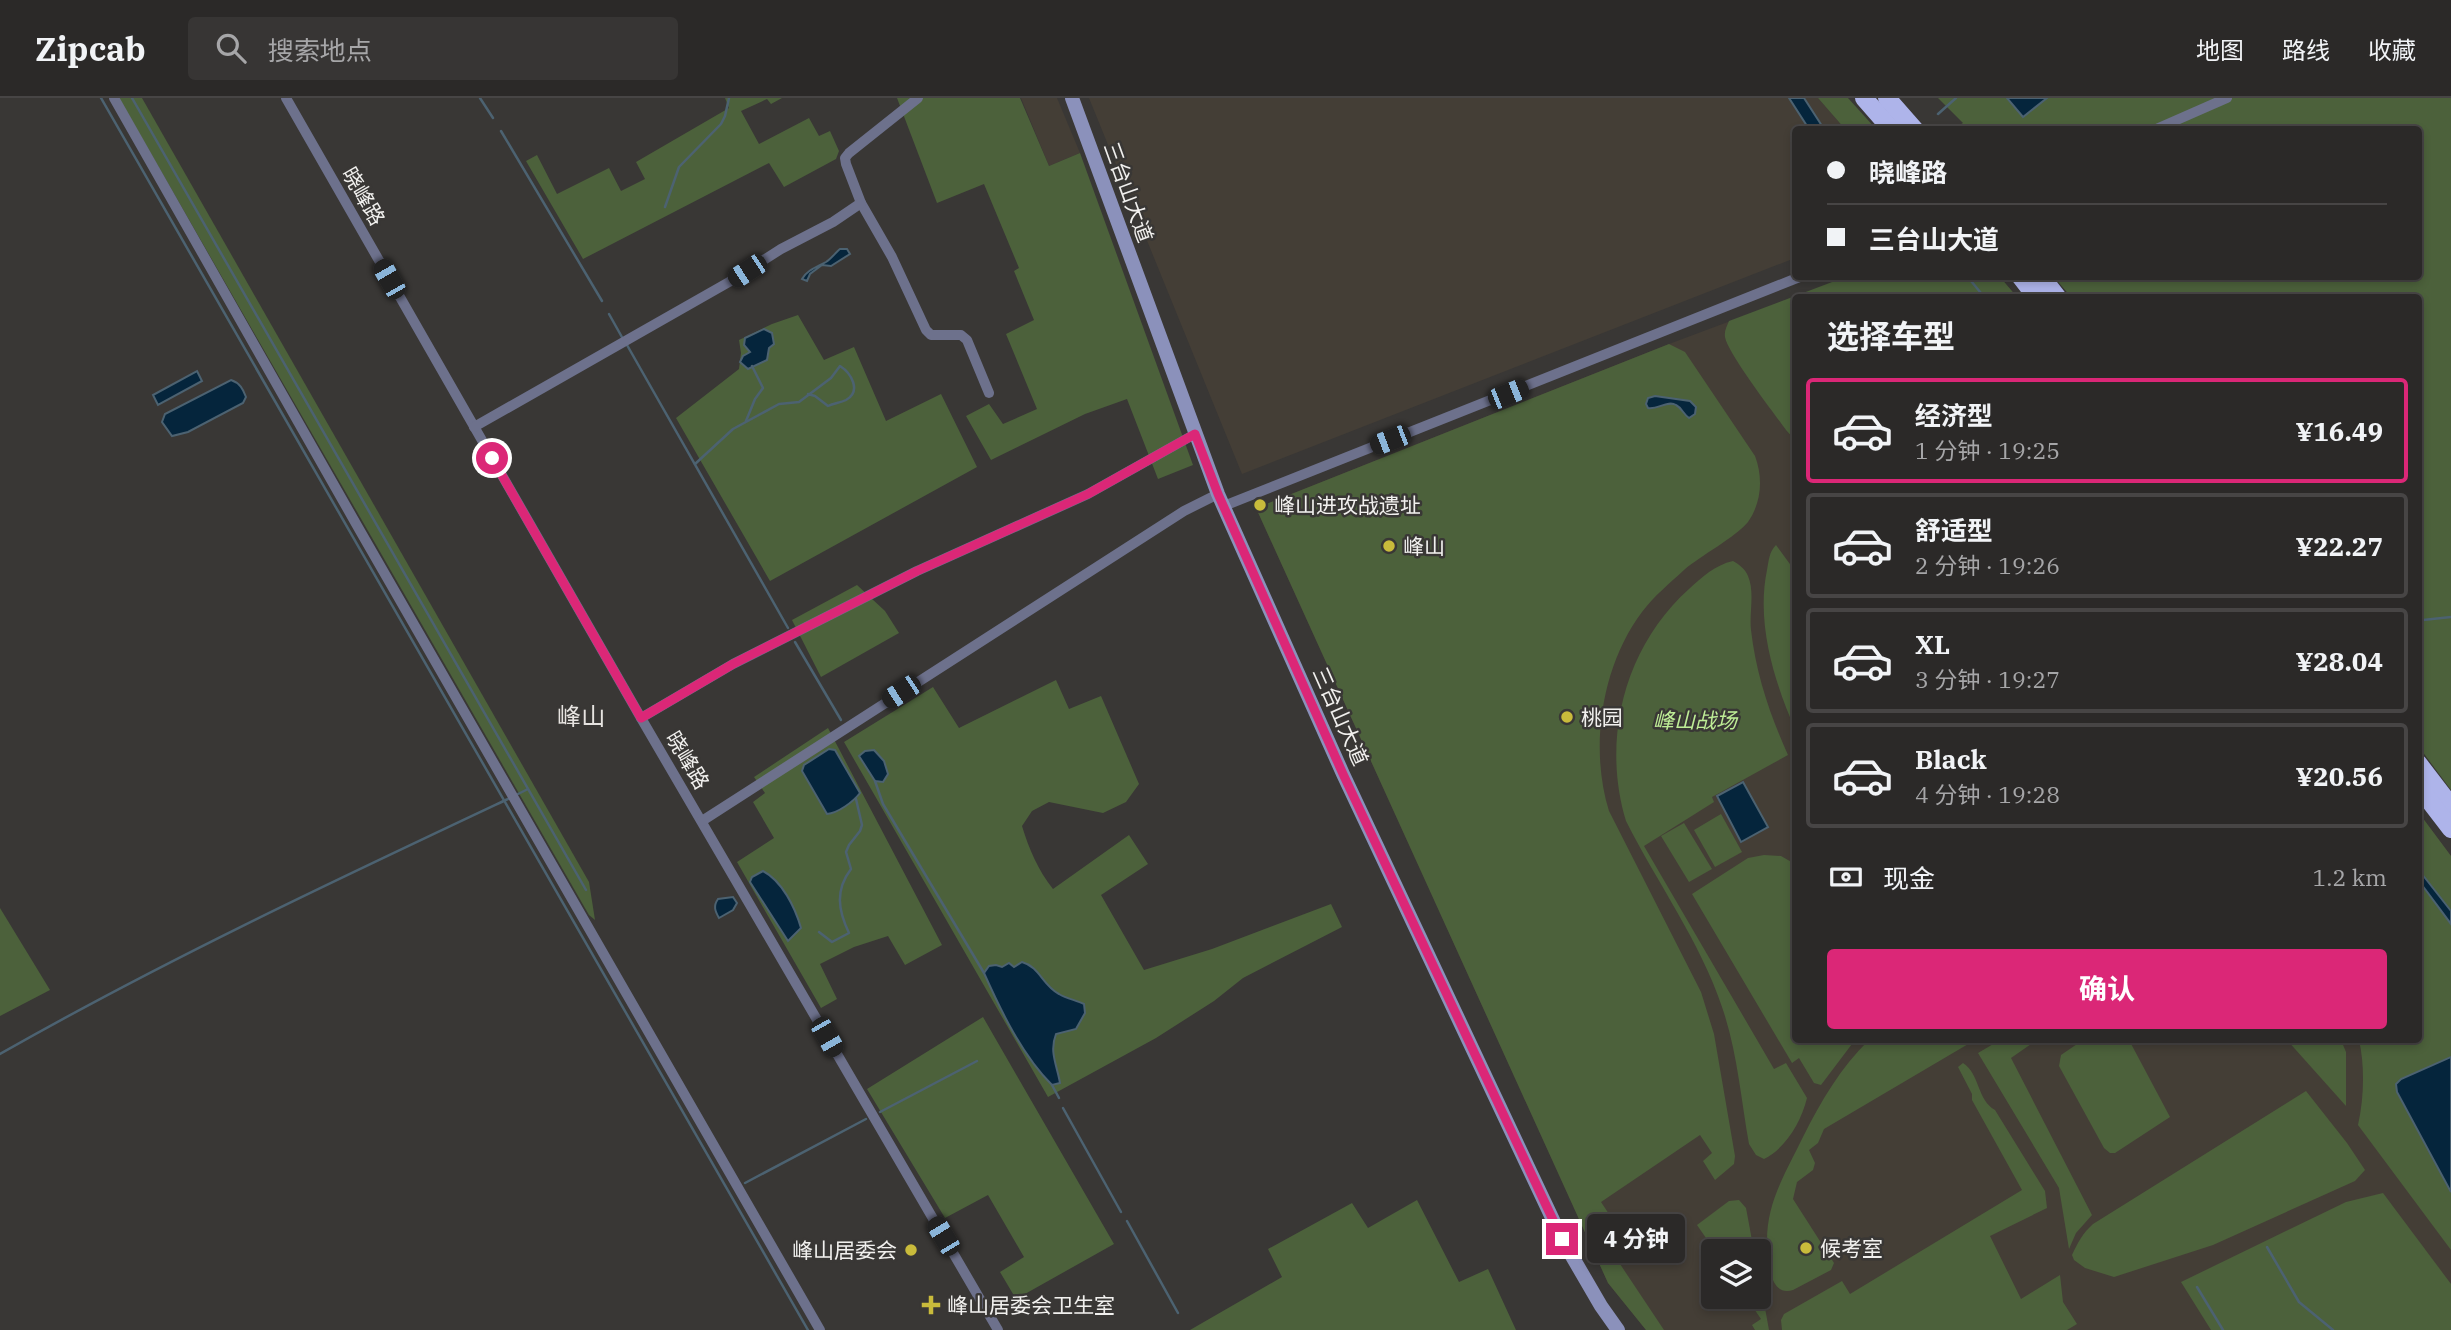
<!DOCTYPE html>
<html lang="zh">
<head>
<meta charset="utf-8">
<style>
	body { margin:0; font-family:"IBM Plex Serif","Noto Sans SC",serif; background:#373534; color:#f1f3f6; height:100vh; display:flex; flex-direction:column; font-size:26px; white-space:nowrap }
	* { box-sizing:border-box; margin:0 }
	p { font-size:23px; color:#a6a6a8 }
	.icon { flex:none; width:38px; height:38px; fill:none; stroke:currentColor; stroke-width:2; stroke-linecap:round; stroke-linejoin:round }
	.map { position:relative; flex:1; overflow:hidden }
	.sheet { position:absolute; left:1792px; top:196px; width:630px; height:749px; display:flex; flex-direction:column; background:#2b2928; border-radius:7px; box-shadow:0 4px 10px #0003,0 0 0 2px #474545 }
	.sheet>* { flex:none }
	.hud { position:absolute; left:1792px; top:28px; width:630px; height:154px; border-radius:7px; box-shadow:0 4px 10px #0003,0 0 0 2px #474545; display:grid; align-content:center; height:154px; padding:0 35px; background:#2b2928 }
	.buttons { position:absolute; left:1701px; top:1141px; display:grid; gap:14px }
	.buttons a { display:grid; place-items:center; width:70px; height:70px; border-radius:7px; background:#2b2928; box-shadow:0 4px 10px #0003,0 0 0 2px #474545; font-size:35px }
	.end { position:absolute; width:32px; height:32px; margin:-16px; border:9px solid #db2777; background:#fff; box-shadow:0 0 0 4px #fff }
	.from { border-radius:50% }
	.bubble { position:absolute; height:49px; border-radius:7px; background:#2b2928; box-shadow:0 4px 10px #0003,0 0 0 2px #474545; font-size:23px; font-weight:700; line-height:49px; text-align:center }
	.car { position:absolute; width:21px; height:42px; margin:-21px -10px; border-radius:9px; box-shadow:0 0 5px 2px #0007; background:linear-gradient(#222 24%,#8ab4d8 0 40%,#222 0 76%,#8ab4d8 0 86%,#222 0) }
	.hud b { display:flex; align-items:center; gap:24px; height:66px; font-size:26px }
	.hud b+b { border-top:2px solid #474545 }
	.hud i { width:18px; height:18px; background:#f1f3f6 }
	ul { padding:0; list-style:none }
	li { display:flex; align-items:center; gap:21px; height:105px; margin:0 14px 10px; padding:0 21px; border:4px solid #474545; border-radius:7px }
	li div { flex:1 }
	li b { display:block; font-size:26px }
	li em { font-style:normal; font-weight:700 }
	li.current { border-color:#db2777 }
	li>.icon { width:63px; height:63px; stroke-width:1.5 }
	h2 { padding:0 35px; font-size:32px; line-height:84px }
	.pay { display:flex; align-items:center; gap:18px; height:77px; padding:0 35px; font-size:26px }
	.pay p { margin-inline-start:auto }
	.action { display:flex; gap:14px; margin-top:auto; padding:14px 35px }
	.action a { flex:1; height:80px; border-radius:7px; background:#db2777; color:#fff; font-size:28px; font-weight:700; line-height:80px; text-align:center }
	header { display:flex; align-items:center; gap:42px; box-sizing:border-box; height:98px; padding:0 35px; background:#2b2928; border-bottom:2px solid #474545 }
	header strong { font-size:33px }
	nav { display:flex; gap:38px; margin-inline-start:auto; font-size:24px }
	.search { width:490px; height:63px; background:#373534; display:flex; align-items:center; gap:18px; box-sizing:border-box; padding:0 24px; border-radius:7px; color:#a6a6a8; font-size:26px }
	.map>svg:first-child { display:block }
	.built { fill:#443e36; fill-rule:evenodd }
	.green { fill:#4c613b }
	.water { fill:#05253c; stroke:#4c6271; stroke-width:2 }
	.lines { fill:none; stroke-linecap:round; stroke-linejoin:round }
	.stream { stroke:#4c6271; stroke-width:2.5 }
	.minor { stroke:#6d718c; stroke-width:10 }
	.secondary { stroke:#8b91bb; stroke-width:14 }
	.trunk { stroke:#aeb4ea; stroke-width:18 }
	.route { stroke:#db2777; stroke-width:9 }
	.poi-dot { fill:#c9bb3b; stroke:#393735; stroke-width:2.5 }
	.labels { text-anchor:middle; dominant-baseline:central; stroke-width:5; stroke-linejoin:round; paint-order:stroke }
	.street-label { font-size:21px; fill:#f1f0ee; stroke:#393735 }
	.poi-label { font-size:21px; fill:#f1f0ee; stroke:#393735; text-anchor:start }
	.park-label { font-size:21px; font-style:italic; fill:#beed96; stroke:#393735 }
	.quarter-label { font-size:24px; fill:#e6e3e0; stroke:#393735 }
</style>
</head>
<body>
<header>
<strong>Zipcab</strong>
<div class="search"><svg class="icon" aria-label="search" viewBox="0 0 24 24"><circle cx="10" cy="10" r="6"/><path d="M15 15l6 6"/></svg>搜索地点</div>
<nav><a>地图</a><a>路线</a><a>收藏</a></nav>
</header>
<div class="map">
<svg width="2451" height="1232" viewBox="0 0 2451 1232">
	<rect width="100%" height="100%" fill="#393735"/>
	<g class="built">
		<polygon points="1021,0 1057,0 1080,55 1049,68"/>
		<polygon points="1089,0 1818,0 1845,31 1796,32 1795,160 1242,376"/>
		<path d="M1848 179H2000L2017 199 1796 200V942H2418L2419 715 2451 758V1232H1646L1608 1185 1256 410 1669 246ZM1713 1153H1759V1199H1713Z"/>
	</g>
	<g class="green">
		<polygon points="119,0 142,0 589,784 595,822 589,817"/>
		<polygon points="725,0 782,0 771,6 767,1 741,13 759,46 809,20 819,38 830,33 839,53 836,61 784,89 769,65 583,161 526,63 537,57 557,96 609,70 621,93 645,81 636,64 729,10"/>
		<polygon points="897,0 1020,0 1049,68 1080,55 1193,367 1158,381 1127,301 1085,316 991,362 966,318 989,306 1003,326 1037,311 1006,236 1034,222 1014,173 1019,170 984,86 937,105"/>
		<polygon points="1818,0 1848,0 1876,31 1845,31"/>
		<polygon points="1938,0 2451,0 2451,692 2419,649 2418,200 2071,199 2054,179 2418,178 2418,32 1953,31 1963,25"/>
		<path d="M1848 178 2000 179 2017 199 1796 200 1795 342 1786 332C1774 315 1728 256 1725 239 1724 233 1727 228 1729 223Z"/>
		<polygon points="798,217 824,262 854,249 886,323 941,296 977,369 770,483 676,320 739,271 741,255 739,242 772,226"/>
		<path d="M1669 246 1685 254 1755 358C1763 379 1762 404 1748 424 1736 439 1700 458 1684 472 1670 485 1654 498 1642 514 1602 567 1589 649 1609 713L1701 894 1714 936 1735 1058 1734 1066 1715 1082 1703 1063 1712 1055 1700 1037 1601 1104 1615 1125 1621 1121 1629 1137V1141L1610 1151 1664 1232H1646L1608 1185 1256 410Z"/>
		<path d="M1776 447 1795 473V631C1774 583 1756 525 1767 472 1769 462 1769 454 1776 447Z"/>
		<path d="M1733 463C1740 467 1745 471 1748 478 1755 494 1749 516 1751 532 1756 576 1770 617 1788 657L1712 699 1714 704 1644 748 1774 971 1786 965 1807 1000C1801 1024 1786 1050 1764 1061L1756 1057 1749 1046C1741 1001 1737 952 1722 909 1701 845 1656 783 1626 723 1601 641 1625 548 1689 491 1702 479 1715 467 1733 463Z"/>
		<polygon points="857,487 885,513 899,535 821,579 792,522"/>
		<path d="M1056 582 1069 611 1101 598 1139 686 1126 704 1103 715 1049 704 1032 713 1022 728C1029 751 1038 772 1053 791L1129 737 1148 766 1101 797 1144 872 1212 851 1331 806 1342 829 1243 880 1214 903 1156 940 1048 999 844 644 933 589 959 630Z"/>
		<polygon points="828,630 942,847 905,867 888,838 854,849 820,866 837,901 821,910 737,764 774,740 753,704 765,695 754,679"/>
		<path d="M2419 715 2451 758V1152L2358 1027C2364 1001 2365 968 2359 942H2418Z"/>
		<polygon points="1721,716 1742,754 1715,769 1694,732"/>
		<polygon points="1684,725 1712,771 1689,784 1661,738"/>
		<polygon points="1764,757 1781,758 1795,766 1796,942 1855,942 1821,987 1814,985 1799,960 1792,965 1692,796 1748,760"/>
		<polygon points="0,810 50,892 0,918"/>
		<polygon points="983,919 1114,1146 1016,1201 1000,1174 1024,1159 988,1097 945,1120 867,991"/>
		<path d="M1869 942H1975L1824 1031 1818 1045 1809 1052 1815 1065 1813 1072 1797 1084 1793 1101 1834 1165 1831 1172 1793 1192C1781 1196 1774 1188 1771 1176 1758 1118 1779 1088 1803 1039 1821 1003 1841 969 1869 942Z"/>
		<polygon points="2000,942 2037,942 2011,960 2092,1117 2076,1135 2069,1151 2059,1090 1978,955"/>
		<polygon points="2083,942 2129,942 2170,1019 2115,1055 2110,1055 2104,1050 2059,968 2061,957"/>
		<polygon points="2287,942 2341,942 2346,954 2346,1008"/>
		<path d="M1963 965C1980 976 1977 1002 1995 1012L2045 1093 2047 1110 1990 1138 2021 1201 2060 1177 2063 1204 2077 1226 2067 1232H1782L1781 1222 1784 1216 1842 1183 1850 1196 2022 1092 1972 1002V996L1958 969Z"/>
		<path d="M2306 993 2347 1045 2365 1072 2355 1083 2213 1147 2114 1179 2085 1170 2074 1162 2072 1157C2078 1144 2083 1135 2093 1126Z"/>
		<polygon points="2383,1095 2451,1186 2451,1232 2211,1232 2181,1184 2346,1104"/>
		<polygon points="1417,1102 1459,1184 1488,1171 1516,1232 1190,1232 1282,1179 1268,1151 1352,1105 1368,1130"/>
		<polygon points="1739,1102 1746,1110 1754,1153 1715,1153 1697,1127 1729,1103"/>
		<polygon points="1759,1177 1769,1232 1755,1232 1752,1227 1761,1221 1746,1199 1759,1199"/>
	</g>
	<g class="water">
		<polygon points="1789,0 1804,0 1824,31 1809,31"/>
		<polygon points="2007,0 2047,0 2023,19"/>
		<path d="M840 151H847L850 156 831 168 822 167 810 176 807 183 802 181C807 172 817 169 826 164 831 161 836 154 840 151Z"/>
		<polygon points="764,231 772,235 774,246 769,250 767,262 748,271 740,264 743,258 750,254 744,247 745,240"/>
		<polygon points="197,273 202,283 158,307 153,297"/>
		<path d="M231 282C240 285 243 291 246 299L243 305 188 334 172 338 162 324 165 316Z"/>
		<path d="M1655 298 1690 303 1696 309 1695 316 1689 320C1683 316 1682 310 1676 307 1668 302 1657 312 1648 310L1646 306 1648 300Z"/>
		<path d="M829 651 835 652 860 695C853 704 838 715 827 716L802 673 804 667Z"/>
		<polygon points="874,652 884,663 888,676 883,684 875,683 859,658 865,653"/>
		<polygon points="1743,684 1768,729 1741,744 1717,698"/>
		<polygon points="2418,771 2451,813 2451,826 2419,783"/>
		<path d="M763 773C782 783 795 809 801 830L788 843 750 784 752 779Z"/>
		<path d="M733 799 737 805 733 812 719 820C715 813 713 808 718 801Z"/>
		<path d="M1022 864C1040 869 1042 887 1059 896 1067 901 1076 902 1084 906L1085 915 1076 931 1056 936C1049 954 1057 967 1060 985L1052 987C1022 957 1001 913 984 875L989 868 996 867 1002 869 1009 865 1014 869Z"/>
		<polygon points="2451,959 2451,1094 2397,994 2396,986 2401,981"/>
	</g>
	<g class="lines">
		<g class="stream">
			<polyline points="101,0 808,1232"/>
			<polyline points="132,0 586,792"/>
			<polyline points="480,0 493,20"/>
			<polyline points="1938,16 1956,0"/>
			<polyline points="501,33 602,203"/>
			<polyline points="665,109 679,69 721,26 725,18 729,0"/>
			<polyline points="1967,178 1985,200"/>
			<polyline points="609,216 623,241"/>
			<polyline points="627,247 788,530"/>
			<polyline points="746,323 755,301 763,290 752,268"/>
			<path d="M695 366 733 331 779 306 799 304 831 280 840 268C851 275 862 293 846 302 840 305 834 305 828 308L815 298 808 296"/>
			<polyline points="2423,522 2451,519"/>
			<polyline points="795,544 841,622"/>
			<polyline points="875,683 883,706 984,875"/>
			<polyline points="516,697 528,691"/>
			<path d="M819 834 832 844 849 835C838 812 835 792 851 771L846 754 849 747 860 733 862 727 856 701"/>
			<path d="M0 956C165 862 338 781 510 700"/>
			<polyline points="1052,987 1059,1000"/>
			<polyline points="1063,1010 1121,1114"/>
			<polyline points="880,1014 977,963"/>
			<polyline points="745,1085 866,1021"/>
			<polyline points="1127,1123 1178,1215"/>
			<polyline points="2267,1149 2299,1204 2333,1232"/>
			<polyline points="2197,1189 2223,1232"/>
		</g>
		<g class="minor">
			<polyline points="114,0 359,431 820,1232"/>
			<polyline points="286,0 641,620 998,1232"/>
			<polyline points="918,0 849,55 845,60 846,66 861,105 892,159 926,232 931,237 961,237 967,242 989,295"/>
			<polyline points="2154,32 2227,0"/>
			<polyline points="474,329 729,184 781,151 833,124 861,105"/>
			<polyline points="1224,408 1802,178"/>
			<polyline points="641,620 733,566 917,473 1088,396 1195,336"/>
			<polyline points="702,723 1184,413 1218,396"/>
		</g>
		<polyline class="secondary" points="1072,0 1218,396 1343,676 1562,1141 1601,1208 1618,1232"/>
		<g class="trunk">
			<polyline points="1864,0 1892,32"/>
			<polyline points="1887,0 1915,32"/>
			<polyline points="2020,178 2037,200"/>
			<polyline points="2041,178 2058,200"/>
			<polyline points="2418,665 2451,708"/>
			<polyline points="2418,688 2451,731"/>
		</g>
	</g>
	<g class="lines">
		<polyline class="route" points="492,360 641,620 733,566 917,473 1088,396 1195,336 1218,396 1343,676 1562,1141"/>
	</g>
	<g class="poi-dot">
		<circle cx="1260" cy="407" r="7"/>
		<circle cx="1389" cy="448" r="7"/>
		<circle cx="1567" cy="619" r="7"/>
		<circle cx="1806" cy="1150" r="7"/>
		<circle cx="911" cy="1152" r="7"/>
		<path d="M927.5 1196.5h7v7h7v7h-7v7h-7v-7h-7v-7h7z"/>
	</g>
	<g class="labels">
		<g class="street-label">
			<text transform="translate(1129 94) rotate(70)">三台山大道</text>
			<text transform="translate(364 98) rotate(60)">晓峰路</text>
			<text transform="translate(1341 618) rotate(66)">三台山大道</text>
			<text transform="translate(688 662) rotate(59)">晓峰路</text>
		</g>
		<g class="poi-label">
			<text x="1274" y="407">峰山进攻战遗址</text>
			<text x="1403" y="448">峰山</text>
			<text x="1581" y="619">桃园</text>
			<text x="1820" y="1150">候考室</text>
			<text x="897" y="1152" text-anchor="end">峰山居委会</text>
			<text x="947" y="1207">峰山居委会卫生室</text>
		</g>
		<g class="park-label">
			<text x="1695" y="622">峰山战场</text>
		</g>
		<g class="quarter-label">
			<text x="581" y="618">峰山</text>
		</g>
	</g>
</svg>
<div class="buttons">
<a><svg class="icon" aria-label="layers" viewBox="0 0 24 24"><path d="M12 4l9 5-9 5-9-5zM3 14l9 5 9-5"/></svg></a>
</div>
<i class="end from" style="left:492px;top:360px"></i>
<i class="end" style="left:1562px;top:1141px"></i>
<div class="bubble" style="left:1587px;top:1116px;width:98px">4 分钟</div>
<i class="car" style="left:747px;top:173px;rotate:237deg"></i>
<i class="car" style="left:389px;top:181px;rotate:330deg"></i>
<i class="car" style="left:1508px;top:296px;rotate:68deg"></i>
<i class="car" style="left:1390px;top:342px;rotate:249deg"></i>
<i class="car" style="left:901px;top:594px;rotate:237deg"></i>
<i class="car" style="left:827px;top:939px;rotate:150deg"></i>
<i class="car" style="left:943px;top:1138px;rotate:329deg"></i>
<div class="hud">
<b><i class="from"></i>晓峰路</b>
<b><i></i>三台山大道</b>
</div>
<section class="sheet">
<h2>选择车型</h2>
<ul>
<li class="current"><svg class="icon" aria-label="car" viewBox="0 0 24 24"><path d="M5 17H2v-5l4-1 3-4h7l3 4 3 1v5h-3M9 17h6M6 11h13"/><circle cx="7" cy="17" r="2"/><circle cx="17" cy="17" r="2"/></svg><div><b>经济型</b><p>1 分钟 · 19:25</p></div><em>¥16.49</em></li>
<li><svg class="icon" aria-label="car" viewBox="0 0 24 24"><path d="M5 17H2v-5l4-1 3-4h7l3 4 3 1v5h-3M9 17h6M6 11h13"/><circle cx="7" cy="17" r="2"/><circle cx="17" cy="17" r="2"/></svg><div><b>舒适型</b><p>2 分钟 · 19:26</p></div><em>¥22.27</em></li>
<li><svg class="icon" aria-label="car" viewBox="0 0 24 24"><path d="M5 17H2v-5l4-1 3-4h7l3 4 3 1v5h-3M9 17h6M6 11h13"/><circle cx="7" cy="17" r="2"/><circle cx="17" cy="17" r="2"/></svg><div><b>XL</b><p>3 分钟 · 19:27</p></div><em>¥28.04</em></li>
<li><svg class="icon" aria-label="car" viewBox="0 0 24 24"><path d="M5 17H2v-5l4-1 3-4h7l3 4 3 1v5h-3M9 17h6M6 11h13"/><circle cx="7" cy="17" r="2"/><circle cx="17" cy="17" r="2"/></svg><div><b>Black</b><p>4 分钟 · 19:28</p></div><em>¥20.56</em></li>
</ul>
<div class="pay"><svg class="icon" aria-label="cash" viewBox="0 0 24 24"><path d="M3 7h18v10H3z"/><circle cx="12" cy="12" r="2"/></svg>现金<p>1.2 km</p></div>
<div class="action"><a>确认</a></div>
</section>
</div>
</body>
</html>
